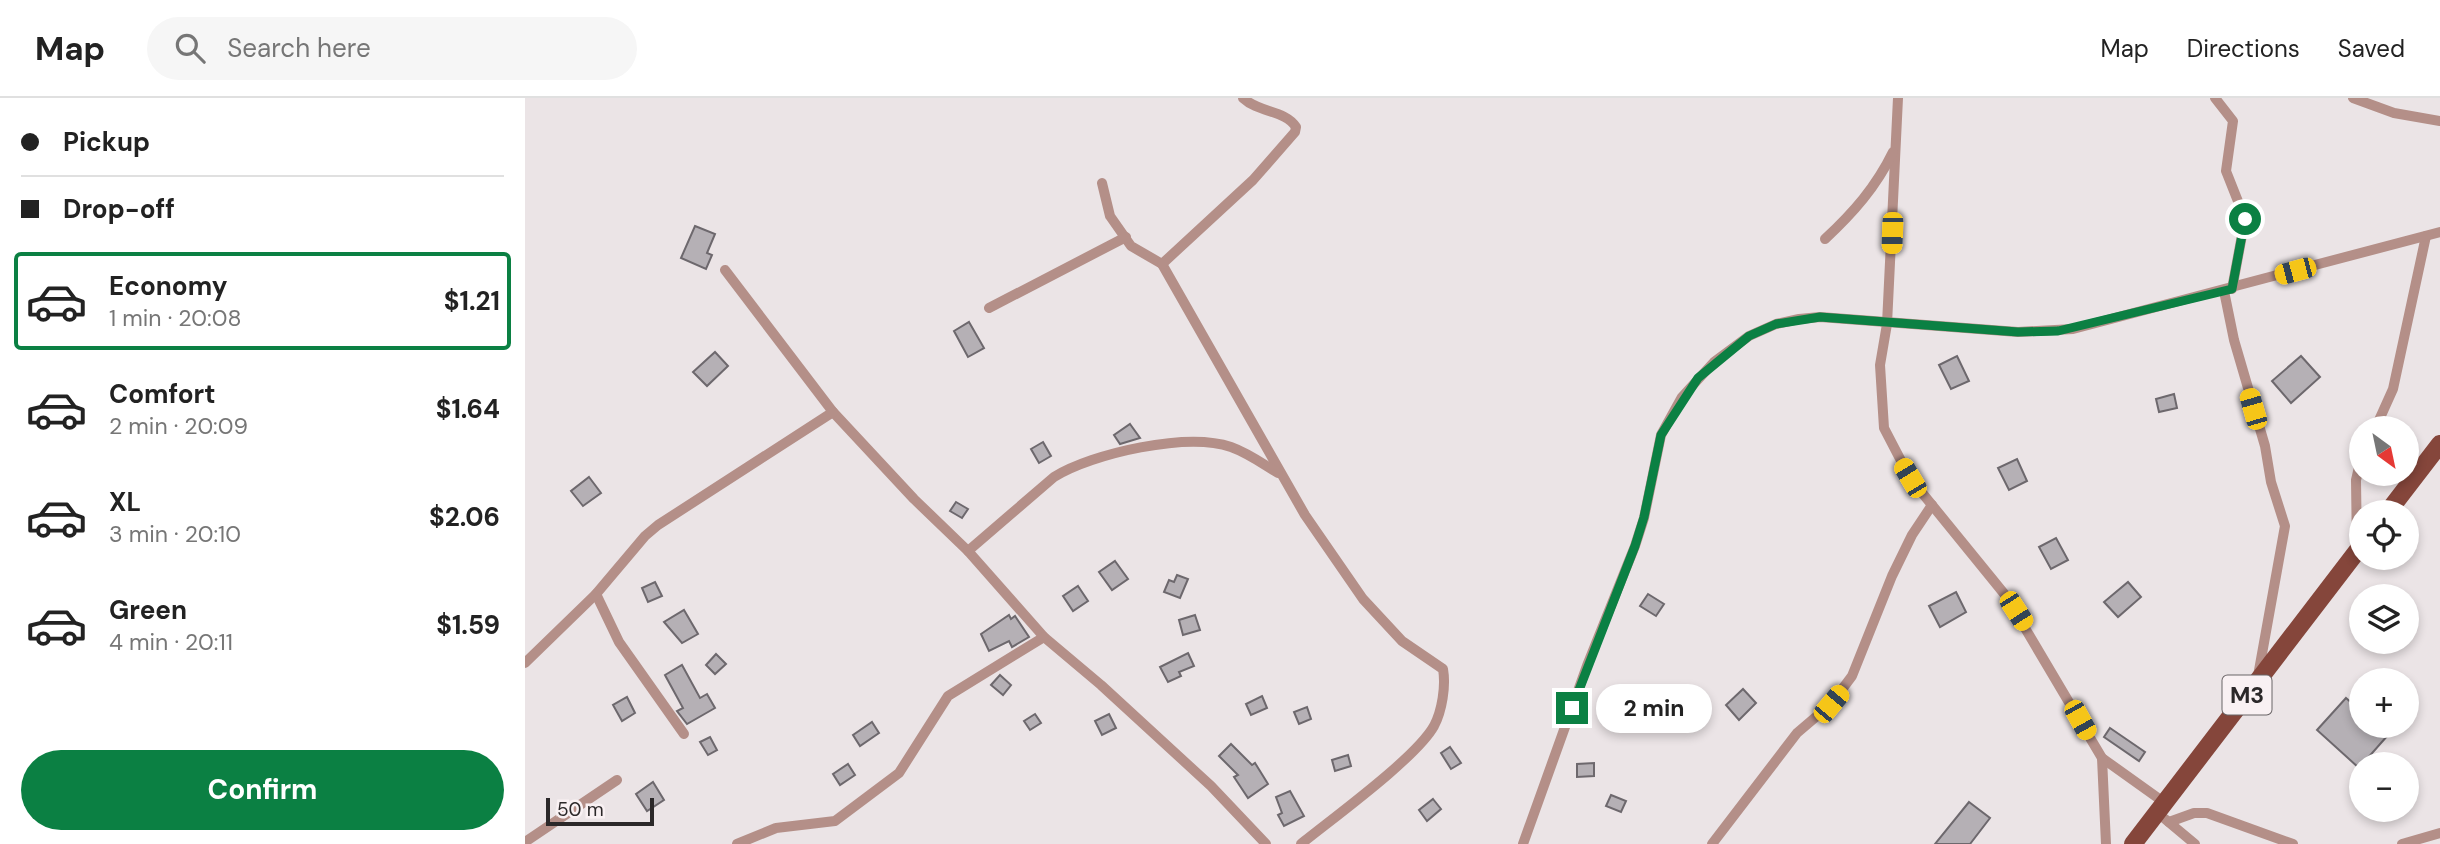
<!DOCTYPE html>
<html lang="en">
<head>
<meta charset="utf-8">
<style>
	body { margin:0; font-family:"DM Sans",sans-serif; background:#f6f6f6; color:#222; height:100vh; display:flex; flex-direction:column; font-size:26px; white-space:nowrap }
	* { box-sizing:border-box; margin:0 }
	p { font-size:23px; color:#767676 }
	.icon { flex:none; width:38px; height:38px; fill:none; stroke:currentColor; stroke-width:2; stroke-linecap:round; stroke-linejoin:round }
	.map { position:relative; flex:1; overflow:hidden }
	.panel { display:flex; flex-direction:column; background:#fff; width:525px }
	.panel>* { flex:none }
	.top-card { display:grid; align-content:center; height:154px; padding:0 21px; background:#fff }
	.needle { width:46px; rotate:147deg }
	.tools { position:absolute; left:1824px; top:318px; display:grid; gap:14px }
	.tools a { display:grid; place-items:center; width:70px; height:70px; border-radius:50%; background:#fff; box-shadow:0 4px 10px #0003; font-size:35px }
	.scale { position:absolute; left:21px; bottom:18px; width:108px; box-sizing:border-box; padding-left:7px; border:4px solid #2b2829; border-top:0; font-size:19px; line-height:24px; white-space:nowrap; color:#2b2829; -webkit-text-stroke:5px #f9f1f3; paint-order:stroke }
	.end { position:absolute; width:32px; height:32px; margin:-16px; border:9px solid #0b8043; background:#fff; box-shadow:0 0 0 4px #fff }
	.from { border-radius:50% }
	.bubble { position:absolute; height:49px; border-radius:24px; background:#fff; box-shadow:0 4px 10px #0003; font-size:23px; font-weight:700; line-height:49px; text-align:center }
	.car { position:absolute; width:21px; height:42px; margin:-21px -10px; border-radius:9px; box-shadow:0 0 5px 2px #0007; background:linear-gradient(#f5c518 24%,#345 0 40%,#f5c518 0 76%,#345 0 86%,#f5c518 0) }
	.top-card b { display:flex; align-items:center; gap:24px; height:66px; font-size:26px }
	.top-card b+b { border-top:2px solid #e0e0e0 }
	.top-card i { width:18px; height:18px; background:#222 }
	ul { padding:0; list-style:none }
	li { display:flex; align-items:center; gap:21px; height:98px; margin:0 14px 10px; padding:0 7px; border:4px solid transparent; border-radius:7px }
	li div { flex:1 }
	li b { display:block; font-size:26px }
	li em { font-style:normal; font-weight:700 }
	li.active { border-color:#0b8043 }
	li>.icon { width:63px; height:63px; stroke-width:1.5 }
	.primary-button { display:flex; gap:14px; margin-top:auto; padding:14px 21px }
	.primary-button a { flex:1; height:80px; border-radius:42px; background:#0b8043; color:#fff; font-size:28px; font-weight:700; line-height:80px; text-align:center }
	header { display:flex; align-items:center; gap:42px; box-sizing:border-box; height:98px; padding:0 35px; background:#fff; border-bottom:2px solid #e0e0e0 }
	header strong { font-size:33px }
	nav { display:flex; gap:38px; margin-inline-start:auto; font-size:24px }
	.search { width:490px; height:63px; background:#f6f6f6; display:flex; align-items:center; gap:18px; box-sizing:border-box; padding:0 24px; border-radius:38px; color:#767676; font-size:26px }
	main { display:flex; flex:1; min-height:0 }
	.map>svg:first-child { display:block }
	.building { fill:#b5b0b5; stroke:#6d686d; stroke-width:2 }
	.lines { fill:none; stroke-linecap:round; stroke-linejoin:round }
	.minor { stroke:#b48f88; stroke-width:10 }
	.primary { stroke:#85463b; stroke-width:18 }
	.route { stroke:#0b8043; stroke-width:9 }
	.labels { text-anchor:middle; dominant-baseline:central; stroke-width:6; stroke-linejoin:round; paint-order:stroke }
	.shield { fill:#f9f1f3; stroke:#696466; stroke-width:2 }
	.shield-label { font-size:23px; font-weight:bold; fill:#2b2829 }
</style>
</head>
<body>
<header>
<strong>Map</strong>
<div class="search"><svg class="icon" aria-label="search" viewBox="0 0 24 24"><circle cx="10" cy="10" r="6"/><path d="M15 15l6 6"/></svg>Search here</div>
<nav><a>Map</a><a>Directions</a><a>Saved</a></nav>
</header>
<main>
<section class="panel">
<div class="top-card">
<b><i class="from"></i>Pickup</b>
<b><i></i>Drop-off</b>
</div>
<ul>
<li class="active"><svg class="icon" aria-label="car" viewBox="0 0 24 24"><path d="M5 17H2v-5l4-1 3-4h7l3 4 3 1v5h-3M9 17h6M6 11h13"/><circle cx="7" cy="17" r="2"/><circle cx="17" cy="17" r="2"/></svg><div><b>Economy</b><p>1 min · 20:08</p></div><em>$1.21</em></li>
<li><svg class="icon" aria-label="car" viewBox="0 0 24 24"><path d="M5 17H2v-5l4-1 3-4h7l3 4 3 1v5h-3M9 17h6M6 11h13"/><circle cx="7" cy="17" r="2"/><circle cx="17" cy="17" r="2"/></svg><div><b>Comfort</b><p>2 min · 20:09</p></div><em>$1.64</em></li>
<li><svg class="icon" aria-label="car" viewBox="0 0 24 24"><path d="M5 17H2v-5l4-1 3-4h7l3 4 3 1v5h-3M9 17h6M6 11h13"/><circle cx="7" cy="17" r="2"/><circle cx="17" cy="17" r="2"/></svg><div><b>XL</b><p>3 min · 20:10</p></div><em>$2.06</em></li>
<li><svg class="icon" aria-label="car" viewBox="0 0 24 24"><path d="M5 17H2v-5l4-1 3-4h7l3 4 3 1v5h-3M9 17h6M6 11h13"/><circle cx="7" cy="17" r="2"/><circle cx="17" cy="17" r="2"/></svg><div><b>Green</b><p>4 min · 20:11</p></div><em>$1.59</em></li>
</ul>
<div class="primary-button"><a>Confirm</a></div>
</section>
<div class="map">
<svg width="1915" height="746" viewBox="0 0 1915 746">
	<rect width="100%" height="100%" fill="#ebe4e6"/>
	<g class="building">
		<polygon points="170,128 190,136 182,155 187,157 181,171 156,160"/>
		<polygon points="444,224 459,250 443,259 429,233"/>
		<polygon points="190,254 203,268 182,288 168,274"/>
		<polygon points="1432,258 1444,283 1426,291 1414,267"/>
		<polygon points="1776,258 1795,279 1766,305 1747,283"/>
		<polygon points="1649,296 1652,310 1634,314 1631,301"/>
		<polygon points="605,326 615,340 595,346 589,337"/>
		<polygon points="518,344 526,358 514,365 506,351"/>
		<polygon points="1492,361 1502,383 1484,392 1473,370"/>
		<polygon points="64,379 76,395 58,408 46,393"/>
		<polygon points="431,404 443,411 437,420 425,413"/>
		<polygon points="1531,440 1543,462 1526,471 1514,449"/>
		<polygon points="590,463 603,481 587,492 574,474"/>
		<polygon points="652,477 663,481 655,500 639,494 644,482 649,484"/>
		<polygon points="130,484 137,498 123,504 117,490"/>
		<polygon points="1603,484 1616,499 1593,519 1579,504"/>
		<polygon points="553,488 563,503 548,513 538,498"/>
		<polygon points="1431,494 1441,514 1415,529 1404,508"/>
		<polygon points="1123,496 1139,506 1131,518 1115,508"/>
		<polygon points="159,512 173,536 157,545 139,524"/>
		<polygon points="484,517 486,521 490,518 504,539 487,549 484,543 464,553 456,536"/>
		<polygon points="670,517 675,532 658,537 654,522"/>
		<polygon points="663,555 669,568 654,574 656,578 643,584 635,569"/>
		<polygon points="191,556 201,566 190,576 181,567"/>
		<polygon points="157,567 175,600 182,596 190,610 162,626 152,613 158,610 140,577"/>
		<polygon points="475,577 486,587 478,597 466,587"/>
		<polygon points="1218,591 1231,605 1214,622 1201,607"/>
		<polygon points="737,598 742,610 726,617 721,606"/>
		<polygon points="102,599 110,615 97,623 88,607"/>
		<polygon points="1821,600 1836,613 1836,628 1852,628 1863,637 1834,670 1792,632"/>
		<polygon points="782,609 786,621 774,626 769,614"/>
		<polygon points="510,616 516,625 505,632 499,623"/>
		<polygon points="584,616 591,630 577,637 570,623"/>
		<polygon points="347,624 354,635 335,648 328,637"/>
		<polygon points="1585,630 1620,654 1614,663 1579,639"/>
		<polygon points="185,639 192,652 183,657 175,644"/>
		<polygon points="706,646 727,667 730,665 743,686 723,700 709,679 713,677 694,658"/>
		<polygon points="925,649 936,665 926,671 916,655"/>
		<polygon points="823,657 826,668 810,673 807,662"/>
		<polygon points="1069,665 1069,678 1052,679 1052,666"/>
		<polygon points="323,666 330,677 315,687 308,676"/>
		<polygon points="128,684 139,702 122,713 111,696"/>
		<polygon points="765,693 779,718 759,728 753,717 757,715 751,699"/>
		<polygon points="1086,697 1101,703 1096,714 1081,708"/>
		<polygon points="908,701 916,711 902,723 894,712"/>
		<polygon points="1444,704 1465,720 1445,746 1410,746"/>
	</g>
	<g class="lines">
		<g class="minor">
			<polyline points="1373,0 1362,226 1355,267 1359,330 1385,380 1481,498 1577,660 1640,705"/>
			<polyline points="1690,0 1708,23 1701,73 1720,121 1707,191"/>
			<polyline points="1828,0 1869,15 1915,23"/>
			<path d="M577 85 585 118 606 148 637 166 780 417 838 501 877 543 918 571C921 588 917 613 909 628 891 660 808 720 776 746"/>
			<path d="M1300 141C1328 115 1351 89 1368 54"/>
			<path d="M637 166 728 82 770 34 771 29C760 12 734 15 718 0"/>
			<polyline points="200,172 308,314 389,401 443,453 519,539 576,587 686,688 741,746"/>
			<polyline points="1699,193 1709,242 1740,348 1746,384 1760,428 1733,578"/>
			<polyline points="464,210 601,139"/>
			<polyline points="1850,331 1868,291 1901,138"/>
			<path d="M443 453 529 379C568 355 662 334 706 349 723 355 738 366 753 375"/>
			<polyline points="1832,453 1831,382 1836,361"/>
			<polyline points="71,496 94,544 159,636"/>
			<polyline points="0,565 71,496 120,438 133,427 308,314"/>
			<polyline points="1577,660 1581,746"/>
			<polyline points="1640,721 1670,746"/>
			<polyline points="1644,724 1669,715 1682,715 1768,746"/>
			<polyline points="0,744 92,682"/>
			<polyline points="212,746 251,730 310,723 374,675 423,598 519,539"/>
			<polyline points="998,746 1063,565 1110,448 1119,420 1136,337 1157,299 1189,264 1224,238 1251,226 1274,221 1295,219 1493,234 1548,231 1915,134"/>
			<polyline points="1187,746 1272,635 1306,606 1327,578 1367,478 1387,437 1407,407"/>
			<polyline points="1877,746 1915,735"/>
		</g>
		<g class="primary">
			<polyline points="1862,415 1915,346"/>
			<polyline points="1608,746 1836,448"/>
		</g>
	</g>
	<g class="lines">
		<polyline class="route" points="1047,610 1110,448 1119,419 1136,337 1173,280 1224,238 1251,226 1295,219 1493,234 1533,233 1707,191 1720,121"/>
	</g>
	<g class="labels">
		<rect class="shield" x="1697.5" y="577.5" width="49" height="39" rx="5"/>
		<g class="shield-label">
			<text x="1722" y="597">M3</text>
		</g>
	</g>
</svg>
<div class="tools">
<a><svg class="needle" viewBox="-14 -14 28 28"><path d="M0-13l5 13h-10z" fill="#e53935"/><path d="M0 13l5-13h-10z" fill="#767676"/></svg></a>
<a><svg class="icon" aria-label="locate" viewBox="0 0 24 24"><circle cx="12" cy="12" r="6"/><path d="M12 2v4M12 18v4M2 12h4M18 12h4"/></svg></a>
<a><svg class="icon" aria-label="layers" viewBox="0 0 24 24"><path d="M12 4l9 5-9 5-9-5zM3 14l9 5 9-5"/></svg></a>
<a>+</a>
<a>−</a>
</div>
<div class="scale">50 m</div>
<i class="end from" style="left:1720px;top:121px"></i>
<i class="end" style="left:1047px;top:610px"></i>
<div class="bubble" style="left:1071px;top:586px;width:116px">2 min</div>
<i class="car" style="left:1367px;top:135px;rotate:182deg"></i>
<i class="car" style="left:1770px;top:173px;rotate:255deg"></i>
<i class="car" style="left:1728px;top:311px;rotate:344deg"></i>
<i class="car" style="left:1385px;top:380px;rotate:329deg"></i>
<i class="car" style="left:1491px;top:513px;rotate:147deg"></i>
<i class="car" style="left:1306px;top:606px;rotate:40deg"></i>
<i class="car" style="left:1555px;top:622px;rotate:151deg"></i>
</div>
</main>
</body>
</html>
